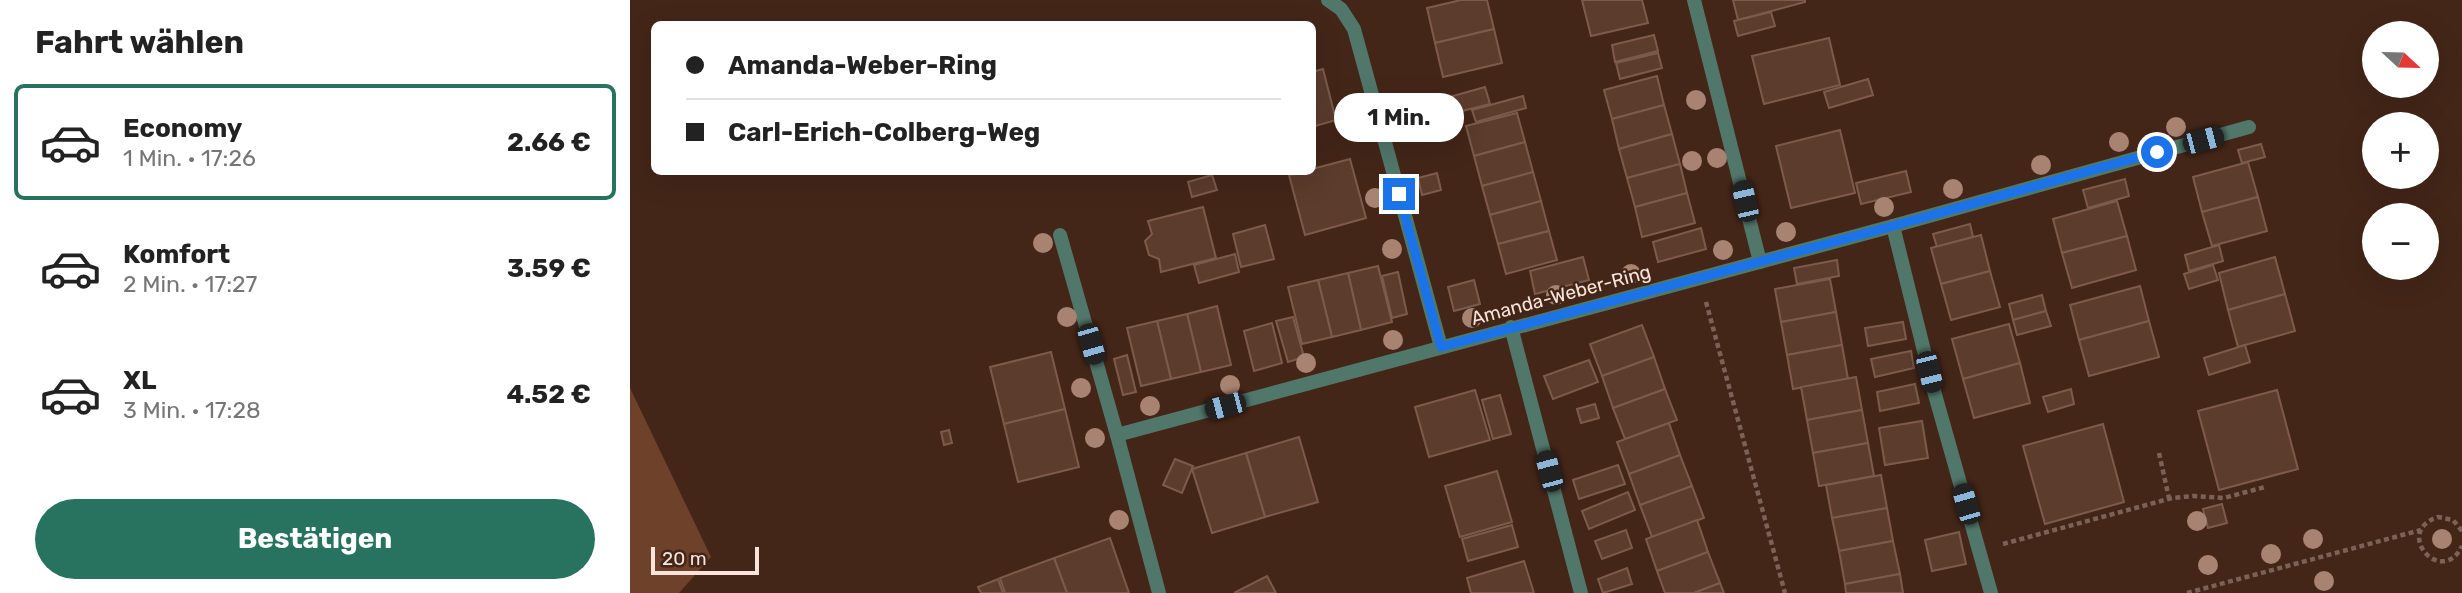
<!DOCTYPE html>
<html lang="de">
<head>
<meta charset="utf-8">
<style>
	body { margin:0; font-family:Rubik,sans-serif; background:#f6f6f6; color:#222; height:100vh; display:flex; flex-direction:column; font-size:26px; white-space:nowrap }
	* { box-sizing:border-box; margin:0 }
	p { font-size:23px; color:#767676 }
	.icon { flex:none; width:38px; height:38px; fill:none; stroke:currentColor; stroke-width:2; stroke-linecap:round; stroke-linejoin:round }
	.map { position:relative; flex:1; overflow:hidden }
	.details { display:flex; flex-direction:column; background:#fff; width:630px }
	.details>* { flex:none }
	.banner { position:absolute; left:21px; top:21px; width:665px; height:154px; border-radius:10px; box-shadow:0 7px 28px #0002; display:grid; align-content:center; height:154px; padding:0 35px; background:#fff }
	.needle { width:46px; rotate:112deg }
	.buttons { position:absolute; left:1732px; top:21px; display:grid; gap:14px }
	.buttons a { display:grid; place-items:center; width:77px; height:77px; border-radius:50%; background:#fff; box-shadow:0 7px 28px #0002; font-size:35px }
	.scale { position:absolute; left:21px; bottom:18px; width:108px; box-sizing:border-box; padding-left:7px; border:4px solid #f8e4db; border-top:0; font-size:19px; line-height:24px; white-space:nowrap; color:#f8e4db; -webkit-text-stroke:5px #432618; paint-order:stroke }
	.end { position:absolute; width:32px; height:32px; margin:-16px; border:9px solid #1a73e8; background:#fff; box-shadow:0 0 0 4px #fff }
	.from { border-radius:50% }
	.bubble { position:absolute; height:49px; border-radius:24px; background:#fff; box-shadow:0 7px 28px #0002; font-size:23px; font-weight:700; line-height:49px; text-align:center }
	.car { position:absolute; width:21px; height:42px; margin:-21px -10px; border-radius:9px; box-shadow:0 0 5px 2px #0007; background:linear-gradient(#222 24%,#8ab4d8 0 40%,#222 0 76%,#8ab4d8 0 86%,#222 0) }
	.banner b { display:flex; align-items:center; gap:24px; height:66px; font-size:26px }
	.banner b+b { border-top:2px solid #e0e0e0 }
	.banner i { width:18px; height:18px; background:#222 }
	ul { padding:0; list-style:none }
	li { display:flex; align-items:center; gap:21px; height:116px; margin:0 14px 10px; padding:0 21px; border:4px solid transparent; border-radius:10px }
	li div { flex:1 }
	li b { display:block; font-size:26px }
	li em { font-style:normal; font-weight:700 }
	li.active { border-color:#277360 }
	li>.icon { width:63px; height:63px; stroke-width:1.5 }
	h2 { padding:0 35px; font-size:32px; line-height:84px }
	.cta { display:flex; gap:14px; margin-top:auto; padding:14px 35px }
	.cta a { flex:1; height:80px; border-radius:42px; background:#277360; color:#fff; font-size:28px; font-weight:700; line-height:80px; text-align:center }
	main { display:flex; flex:1; min-height:0 }
	.map>svg:first-child { display:block }
	.green { fill:#6e412b }
	.building { fill:#5b3c2d; stroke:#7c5b4c; stroke-width:2 }
	.lines { fill:none; stroke-linecap:round; stroke-linejoin:round }
	.path { stroke:#7c6256; stroke-width:4.5; stroke-dasharray:5 3.5; stroke-linecap:butt }
	.minor { stroke:#50776a; stroke-width:14 }
	.tree { fill:#a88372 }
	.route { stroke:#1a73e8; stroke-width:9 }
	.labels { text-anchor:middle; dominant-baseline:central; stroke-width:5; stroke-linejoin:round; paint-order:stroke }
	.street-label { font-size:19px; fill:#f8e4db; stroke:#432618 }
</style>
</head>
<body>
<main>
<section class="details">
<h2>Fahrt wählen</h2>
<ul>
<li class="active"><svg class="icon" aria-label="car" viewBox="0 0 24 24"><path d="M5 17H2v-5l4-1 3-4h7l3 4 3 1v5h-3M9 17h6M6 11h13"/><circle cx="7" cy="17" r="2"/><circle cx="17" cy="17" r="2"/></svg><div><b>Economy</b><p>1 Min. · 17:26</p></div><em>2.66 €</em></li>
<li><svg class="icon" aria-label="car" viewBox="0 0 24 24"><path d="M5 17H2v-5l4-1 3-4h7l3 4 3 1v5h-3M9 17h6M6 11h13"/><circle cx="7" cy="17" r="2"/><circle cx="17" cy="17" r="2"/></svg><div><b>Komfort</b><p>2 Min. · 17:27</p></div><em>3.59 €</em></li>
<li><svg class="icon" aria-label="car" viewBox="0 0 24 24"><path d="M5 17H2v-5l4-1 3-4h7l3 4 3 1v5h-3M9 17h6M6 11h13"/><circle cx="7" cy="17" r="2"/><circle cx="17" cy="17" r="2"/></svg><div><b>XL</b><p>3 Min. · 17:28</p></div><em>4.52 €</em></li>
</ul>
<div class="cta"><a>Bestätigen</a></div>
</section>
<div class="map">
<svg width="1832" height="593" viewBox="0 0 1832 593">
	<rect width="100%" height="100%" fill="#432618"/>
	<polygon class="green" points="0,388 81,557 49,593 0,593"/>
	<g class="building">
		<polygon points="831,0 857,0 864,29 805,43 797,8"/>
		<polygon points="952,0 1012,0 1018,23 961,36"/>
		<polygon points="1103,0 1175,0 1175,2 1108,20"/>
		<polygon points="1141,12 1145,26 1108,36 1104,21"/>
		<polygon points="864,29 872,63 813,77 805,43"/>
		<polygon points="1024,35 1028,51 985,62 982,45"/>
		<polygon points="1199,38 1210,85 1134,104 1122,56"/>
		<polygon points="1028,53 1032,68 990,79 986,63"/>
		<polygon points="693,69 706,120 682,127 682,72"/>
		<polygon points="1027,76 1034,105 982,119 974,90"/>
		<polygon points="1238,79 1243,95 1199,108 1194,92"/>
		<polygon points="855,87 860,104 812,116 809,100"/>
		<polygon points="893,96 896,108 846,122 842,110"/>
		<polygon points="1034,105 1042,134 989,149 982,119"/>
		<polygon points="887,113 895,142 844,156 836,126"/>
		<polygon points="1210,130 1225,193 1161,208 1146,146"/>
		<polygon points="1042,134 1050,164 997,178 989,149"/>
		<polygon points="895,142 903,172 852,186 844,156"/>
		<polygon points="1631,144 1635,157 1612,163 1608,150"/>
		<polygon points="720,159 736,218 675,235 659,175 682,172 682,169"/>
		<polygon points="1618,162 1628,197 1572,212 1563,177"/>
		<polygon points="1050,164 1057,193 1005,207 997,178"/>
		<polygon points="1276,171 1281,192 1231,204 1226,183"/>
		<polygon points="903,172 911,201 860,215 852,186"/>
		<polygon points="807,173 811,190 792,195 788,178"/>
		<polygon points="582,175 587,190 562,197 558,182"/>
		<polygon points="1495,179 1499,196 1458,208 1453,190"/>
		<polygon points="1057,193 1065,223 1012,237 1005,207"/>
		<polygon points="1628,197 1637,231 1582,246 1572,212"/>
		<polygon points="911,201 919,231 868,244 860,215"/>
		<polygon points="1487,201 1497,236 1432,253 1423,219"/>
		<polygon points="573,207 586,258 531,272 529,259 519,255 515,241 522,234 518,221"/>
		<polygon points="1340,224 1343,237 1307,247 1303,234"/>
		<polygon points="635,225 644,259 611,267 603,234"/>
		<polygon points="1071,228 1076,249 1028,262 1023,242"/>
		<polygon points="919,231 927,260 876,274 868,244"/>
		<polygon points="1351,235 1360,271 1311,284 1301,248"/>
		<polygon points="1497,236 1506,270 1442,288 1432,253"/>
		<polygon points="1589,245 1593,261 1559,271 1555,255"/>
		<polygon points="605,254 609,272 569,283 564,265"/>
		<polygon points="953,257 959,280 905,294 900,271"/>
		<polygon points="1645,257 1655,294 1598,310 1589,273"/>
		<polygon points="1207,260 1209,276 1167,284 1164,268"/>
		<polygon points="1583,265 1588,280 1559,289 1554,274"/>
		<polygon points="748,266 762,322 731,330 718,273"/>
		<polygon points="1360,271 1370,307 1321,320 1311,284"/>
		<polygon points="768,272 777,314 762,318 752,276"/>
		<polygon points="718,273 731,330 702,337 688,280"/>
		<polygon points="1200,279 1206,312 1151,322 1145,289"/>
		<polygon points="688,280 702,337 672,344 658,287"/>
		<polygon points="844,280 850,304 824,311 818,287"/>
		<polygon points="1510,286 1519,321 1449,340 1440,305"/>
		<polygon points="1655,294 1665,331 1608,347 1598,310"/>
		<polygon points="1412,295 1416,311 1383,320 1379,304"/>
		<polygon points="587,306 601,365 571,372 557,314"/>
		<polygon points="1416,311 1421,326 1387,335 1383,320"/>
		<polygon points="1206,312 1212,345 1157,355 1151,322"/>
		<polygon points="557,314 571,372 541,379 527,321"/>
		<polygon points="663,317 674,357 658,362 646,321"/>
		<polygon points="527,321 541,379 511,386 497,328"/>
		<polygon points="1519,321 1529,357 1459,376 1449,340"/>
		<polygon points="1273,322 1276,339 1238,346 1235,328"/>
		<polygon points="642,323 652,363 624,371 614,331"/>
		<polygon points="1379,324 1390,363 1333,379 1322,339"/>
		<polygon points="1012,325 1024,357 972,376 960,344"/>
		<polygon points="1212,345 1218,379 1163,389 1157,355"/>
		<polygon points="1615,345 1620,362 1579,375 1574,358"/>
		<polygon points="1281,351 1284,368 1245,377 1241,359"/>
		<polygon points="421,352 435,409 374,424 360,367"/>
		<polygon points="497,355 506,392 493,395 484,359"/>
		<polygon points="1024,357 1035,389 983,408 972,376"/>
		<polygon points="959,360 968,382 923,399 914,376"/>
		<polygon points="1390,363 1400,403 1344,418 1333,379"/>
		<polygon points="1226,377 1232,410 1177,420 1171,387"/>
		<polygon points="1285,384 1289,403 1250,411 1247,392"/>
		<polygon points="1035,389 1047,420 995,439 983,408"/>
		<polygon points="1441,389 1444,404 1418,412 1413,397"/>
		<polygon points="845,390 860,440 799,457 785,407"/>
		<polygon points="1647,390 1668,469 1589,490 1568,411"/>
		<polygon points="870,395 881,434 863,439 852,400"/>
		<polygon points="965,404 969,418 951,423 947,409"/>
		<polygon points="435,409 449,467 388,482 374,424"/>
		<polygon points="1232,410 1238,443 1183,453 1177,420"/>
		<polygon points="1292,421 1298,458 1255,465 1249,428"/>
		<polygon points="1039,423 1050,455 999,474 987,442"/>
		<polygon points="1473,424 1494,502 1415,524 1393,446"/>
		<polygon points="319,430 322,443 314,445 311,432"/>
		<polygon points="669,437 688,502 635,517 616,453"/>
		<polygon points="1238,443 1244,476 1189,486 1183,453"/>
		<polygon points="616,453 635,517 582,533 562,469"/>
		<polygon points="1050,455 1062,486 1010,505 999,474"/>
		<polygon points="545,459 563,466 552,493 533,485"/>
		<polygon points="988,465 995,484 949,499 943,480"/>
		<polygon points="867,471 882,522 830,537 815,486"/>
		<polygon points="1251,475 1257,508 1202,518 1196,485"/>
		<polygon points="1062,486 1074,518 1022,537 1010,505"/>
		<polygon points="998,492 1005,510 959,529 952,511"/>
		<polygon points="1592,504 1597,523 1578,528 1573,509"/>
		<polygon points="1257,508 1263,541 1209,551 1202,518"/>
		<polygon points="1067,520 1078,552 1027,571 1016,539"/>
		<polygon points="882,525 888,547 838,561 832,539"/>
		<polygon points="996,530 1002,548 972,559 965,541"/>
		<polygon points="1329,532 1336,564 1302,571 1295,540"/>
		<polygon points="480,538 499,593 437,593 424,558"/>
		<polygon points="1263,541 1270,574 1215,584 1209,551"/>
		<polygon points="1078,552 1090,583 1064,593 1035,593 1027,571"/>
		<polygon points="424,558 437,593 375,593 370,578"/>
		<polygon points="894,561 904,593 841,593 837,578"/>
		<polygon points="997,568 1002,584 973,593 968,579"/>
		<polygon points="1270,574 1273,593 1216,593 1215,584"/>
		<polygon points="637,576 646,593 604,593"/>
		<polygon points="368,579 373,593 351,593 348,587"/>
		<polygon points="1090,583 1094,593 1064,593"/>
	</g>
	<g class="lines">
		<g class="path">
			<polyline points="1076,302 1155,593"/>
			<polyline points="1529,453 1539,498"/>
			<path d="M1832 531 1823 520 1808 517C1762 532 1812 588 1832 546"/>
			<polyline points="1373,544 1542,498 1563,496 1594,498 1635,487"/>
			<polyline points="1557,593 1791,530"/>
		</g>
		<g class="minor">
			<polyline points="698,0 711,9 724,29 811,347"/>
			<polyline points="1064,0 1130,262"/>
			<polyline points="1263,226 1619,127"/>
			<polyline points="430,235 487,435"/>
			<polyline points="881,327 951,593"/>
			<polyline points="529,593 487,435 1263,226 1304,391 1361,593"/>
		</g>
	</g>
	<g class="tree">
		<circle cx="1066" cy="100" r="10"/>
		<circle cx="720" cy="109" r="10"/>
		<circle cx="1546" cy="127" r="10"/>
		<circle cx="1489" cy="142" r="10"/>
		<circle cx="1087" cy="158" r="10"/>
		<circle cx="1062" cy="161" r="10"/>
		<circle cx="1411" cy="165" r="10"/>
		<circle cx="1323" cy="189" r="10"/>
		<circle cx="745" cy="198" r="10"/>
		<circle cx="1254" cy="207" r="10"/>
		<circle cx="1156" cy="232" r="10"/>
		<circle cx="413" cy="243" r="10"/>
		<circle cx="762" cy="249" r="10"/>
		<circle cx="1093" cy="250" r="10"/>
		<circle cx="1001" cy="274" r="10"/>
		<circle cx="926" cy="295" r="10"/>
		<circle cx="437" cy="317" r="10"/>
		<circle cx="842" cy="318" r="10"/>
		<circle cx="763" cy="340" r="10"/>
		<circle cx="676" cy="363" r="10"/>
		<circle cx="600" cy="385" r="10"/>
		<circle cx="451" cy="388" r="10"/>
		<circle cx="520" cy="406" r="10"/>
		<circle cx="465" cy="438" r="10"/>
		<circle cx="489" cy="520" r="10"/>
		<circle cx="1567" cy="521" r="10"/>
		<circle cx="1683" cy="539" r="10"/>
		<circle cx="1812" cy="539" r="10"/>
		<circle cx="1641" cy="554" r="10"/>
		<circle cx="1578" cy="565" r="10"/>
		<circle cx="1694" cy="581" r="10"/>
	</g>
	<g class="lines">
		<polyline class="route" points="769,194 811,347 1263,226 1527,152"/>
	</g>
	<g class="labels">
		<g class="street-label">
			<text transform="translate(931 295) rotate(-15)">Amanda-Weber-Ring</text>
		</g>
	</g>
</svg>
<div class="buttons">
<a><svg class="needle" viewBox="-14 -14 28 28"><path d="M0-13l5 13h-10z" fill="#e53935"/><path d="M0 13l5-13h-10z" fill="#767676"/></svg></a>
<a>+</a>
<a>−</a>
</div>
<div class="scale">20 m</div>
<i class="end from" style="left:1527px;top:152px"></i>
<i class="end" style="left:769px;top:194px"></i>
<div class="bubble" style="left:704px;top:93px;width:130px">1 Min.</div>
<i class="car" style="left:1573px;top:140px;rotate:75deg"></i>
<i class="car" style="left:1115px;top:201px;rotate:347deg"></i>
<i class="car" style="left:461px;top:344px;rotate:164deg"></i>
<i class="car" style="left:1299px;top:372px;rotate:166deg"></i>
<i class="car" style="left:595px;top:406px;rotate:255deg"></i>
<i class="car" style="left:919px;top:471px;rotate:345deg"></i>
<i class="car" style="left:1336px;top:504px;rotate:344deg"></i>
<div class="banner">
<b><i class="from"></i>Amanda-Weber-Ring</b>
<b><i></i>Carl-Erich-Colberg-Weg</b>
</div>
</div>
</main>
</body>
</html>
